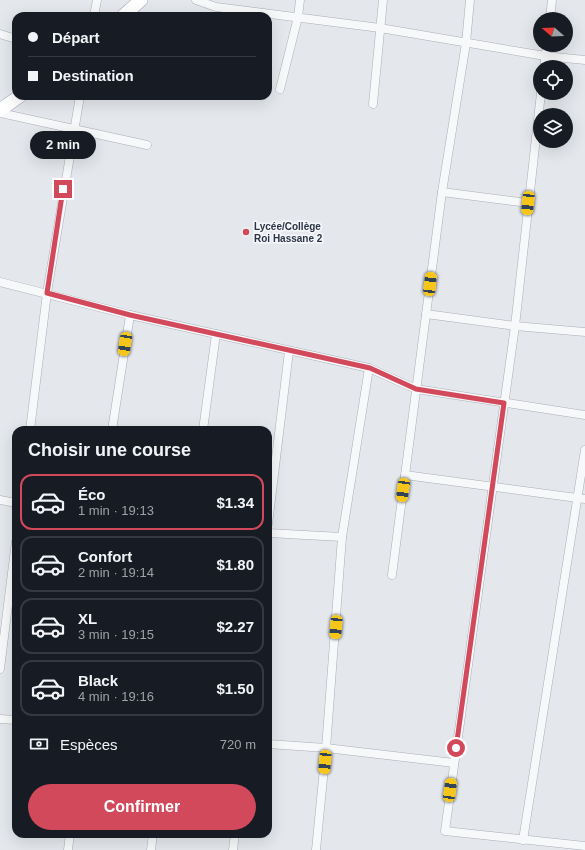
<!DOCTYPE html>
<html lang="fr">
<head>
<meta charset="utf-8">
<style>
	body { margin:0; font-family:Helvetica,sans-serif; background:#242831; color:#f1f3f6; height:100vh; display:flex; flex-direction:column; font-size:15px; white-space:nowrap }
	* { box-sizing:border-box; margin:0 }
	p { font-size:13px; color:#9ea1a6 }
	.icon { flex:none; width:22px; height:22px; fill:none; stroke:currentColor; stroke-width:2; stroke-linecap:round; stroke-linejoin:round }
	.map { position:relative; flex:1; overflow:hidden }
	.side { position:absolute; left:12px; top:426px; width:260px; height:412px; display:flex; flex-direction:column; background:#171b24; border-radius:12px; box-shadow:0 4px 16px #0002 }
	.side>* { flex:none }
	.banner { position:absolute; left:12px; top:12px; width:260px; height:88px; border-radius:12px; box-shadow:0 4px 16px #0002; display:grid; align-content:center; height:88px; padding:0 16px; background:#171b24 }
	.needle { width:26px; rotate:289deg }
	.controls { position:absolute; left:533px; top:12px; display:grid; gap:8px }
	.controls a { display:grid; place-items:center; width:40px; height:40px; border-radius:50%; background:#171b24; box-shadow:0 4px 16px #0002; font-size:20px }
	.end { position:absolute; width:18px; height:18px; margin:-9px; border:5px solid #d1495b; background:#fff; box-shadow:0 0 0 2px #fff }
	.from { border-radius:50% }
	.bubble { position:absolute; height:28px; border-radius:14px; background:#171b24; box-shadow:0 4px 16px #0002; font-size:13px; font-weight:700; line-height:28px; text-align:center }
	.car { position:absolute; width:12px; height:24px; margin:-12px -6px; border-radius:5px; box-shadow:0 0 3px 1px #0007; background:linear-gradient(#f5c518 24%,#345 0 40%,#f5c518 0 76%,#345 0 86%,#f5c518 0) }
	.banner b { display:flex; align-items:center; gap:14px; height:38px; font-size:15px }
	.banner b+b { border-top:1px solid #363941 }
	.banner i { width:10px; height:10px; background:#f1f3f6 }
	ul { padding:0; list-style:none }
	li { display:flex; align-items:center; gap:12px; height:56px; margin:0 8px 6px; padding:0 8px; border:2px solid #363941; border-radius:12px }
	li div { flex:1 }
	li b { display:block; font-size:15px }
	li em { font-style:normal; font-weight:700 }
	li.active { border-color:#d1495b }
	li>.icon { width:36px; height:36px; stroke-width:1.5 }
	h2 { padding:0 16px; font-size:18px; line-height:48px }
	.pay { display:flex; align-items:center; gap:10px; height:44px; padding:0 16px; font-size:15px }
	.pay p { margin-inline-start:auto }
	.cta { display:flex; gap:8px; margin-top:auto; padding:8px 16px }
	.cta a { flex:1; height:46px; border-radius:24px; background:#d1495b; color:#fff; font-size:16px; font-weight:700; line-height:46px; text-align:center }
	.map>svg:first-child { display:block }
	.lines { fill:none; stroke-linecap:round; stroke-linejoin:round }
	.street-casing { stroke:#a9aeb7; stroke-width:9 }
	.primary-casing { stroke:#a3abb8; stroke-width:14 }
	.street { stroke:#f7f8fa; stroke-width:8 }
	.primary { stroke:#fff; stroke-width:13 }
	.route { stroke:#d1495b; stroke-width:5 }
	.poi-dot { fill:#d1495b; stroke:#f4f6f9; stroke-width:1.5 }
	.labels { text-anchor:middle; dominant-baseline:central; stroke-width:3.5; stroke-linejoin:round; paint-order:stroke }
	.poi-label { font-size:10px; font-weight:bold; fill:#2b3445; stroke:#f4f6f9; text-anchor:start }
</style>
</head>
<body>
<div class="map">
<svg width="585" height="850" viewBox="0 0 585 850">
	<rect width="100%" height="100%" fill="#e4e7ec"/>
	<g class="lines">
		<defs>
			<g id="street">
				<polyline points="196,0 216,7 380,28 545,56 585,60"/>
				<polyline points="94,16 97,0"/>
				<polyline points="550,19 552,0"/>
				<polyline points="0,34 16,39"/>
				<polyline points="544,67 547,45"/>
				<polyline points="280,89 298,17 300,0"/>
				<polyline points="541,93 515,326 445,831 585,846"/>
				<polyline points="373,104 383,0"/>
				<polyline points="0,113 147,145"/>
				<polyline points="442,192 528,203"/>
				<polyline points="0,282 130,315 369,368 416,389 585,415"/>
				<polyline points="426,314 515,326 585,332"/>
				<polyline points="30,430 47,293 80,96"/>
				<polyline points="112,430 130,315"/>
				<polyline points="203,430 216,334"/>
				<polyline points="405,475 585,499"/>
				<polyline points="0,500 16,503"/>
				<polyline points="268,524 289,351"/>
				<polyline points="268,533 342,537"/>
				<polyline points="392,575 442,192 466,43 470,0"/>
				<polyline points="0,669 16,541"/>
				<polyline points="0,719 16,720"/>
				<polyline points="268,744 326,748 454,763"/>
				<polyline points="523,840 585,450"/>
				<polyline points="68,850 70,834"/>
				<polyline points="151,850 153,834"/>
				<polyline points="233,850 235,834"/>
				<polyline points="316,850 326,748 342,537 369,368"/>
			</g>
			<g id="primary">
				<polyline points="123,16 141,0"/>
				<polyline points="0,110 20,96"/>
			</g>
		</defs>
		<use href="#street" class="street-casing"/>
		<use href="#primary" class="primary-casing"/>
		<use href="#street" class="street"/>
		<use href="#primary" class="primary"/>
	</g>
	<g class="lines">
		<polyline class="route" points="63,189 47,293 130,315 370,368 416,389 504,403 456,748"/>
	</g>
	<circle class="poi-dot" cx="246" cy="232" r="4"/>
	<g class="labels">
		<g class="poi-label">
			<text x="254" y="226">Lycée/Collège<tspan x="254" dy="12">Roi Hassane 2</tspan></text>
		</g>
	</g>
</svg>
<div class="controls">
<a><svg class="needle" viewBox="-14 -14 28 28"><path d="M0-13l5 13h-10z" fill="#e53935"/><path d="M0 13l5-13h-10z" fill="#9ea1a6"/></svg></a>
<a><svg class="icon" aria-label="locate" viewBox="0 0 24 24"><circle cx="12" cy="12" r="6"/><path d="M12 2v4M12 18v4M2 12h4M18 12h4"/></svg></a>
<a><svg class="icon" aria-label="layers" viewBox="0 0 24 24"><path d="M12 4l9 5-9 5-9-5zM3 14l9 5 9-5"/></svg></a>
</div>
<i class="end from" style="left:456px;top:748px"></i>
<i class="end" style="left:63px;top:189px"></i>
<div class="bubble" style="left:30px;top:131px;width:66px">2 min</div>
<i class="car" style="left:528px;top:203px;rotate:186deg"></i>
<i class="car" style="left:430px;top:284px;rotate:7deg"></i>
<i class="car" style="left:125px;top:344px;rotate:189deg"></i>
<i class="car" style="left:403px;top:490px;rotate:188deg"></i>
<i class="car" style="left:336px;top:627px;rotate:185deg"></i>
<i class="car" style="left:325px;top:762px;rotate:185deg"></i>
<i class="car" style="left:450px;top:790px;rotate:8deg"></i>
<div class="banner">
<b><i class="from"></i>Départ</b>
<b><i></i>Destination</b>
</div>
<section class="side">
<h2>Choisir une course</h2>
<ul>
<li class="active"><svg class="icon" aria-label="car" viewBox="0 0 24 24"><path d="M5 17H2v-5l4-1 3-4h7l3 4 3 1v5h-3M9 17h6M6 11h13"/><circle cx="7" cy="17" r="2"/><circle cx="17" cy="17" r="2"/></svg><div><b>Éco</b><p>1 min · 19:13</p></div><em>$1.34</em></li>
<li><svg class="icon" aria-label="car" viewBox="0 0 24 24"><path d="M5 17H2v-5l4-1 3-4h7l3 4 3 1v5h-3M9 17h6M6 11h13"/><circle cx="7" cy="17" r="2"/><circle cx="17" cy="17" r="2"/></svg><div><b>Confort</b><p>2 min · 19:14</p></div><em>$1.80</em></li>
<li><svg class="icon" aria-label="car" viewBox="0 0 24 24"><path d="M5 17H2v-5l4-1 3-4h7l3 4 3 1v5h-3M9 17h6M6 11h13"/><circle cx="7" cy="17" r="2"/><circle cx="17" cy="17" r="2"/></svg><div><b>XL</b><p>3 min · 19:15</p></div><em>$2.27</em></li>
<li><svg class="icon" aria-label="car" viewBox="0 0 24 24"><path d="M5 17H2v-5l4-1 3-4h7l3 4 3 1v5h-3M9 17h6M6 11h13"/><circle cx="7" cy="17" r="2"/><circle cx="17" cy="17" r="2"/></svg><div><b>Black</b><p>4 min · 19:16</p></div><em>$1.50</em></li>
</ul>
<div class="pay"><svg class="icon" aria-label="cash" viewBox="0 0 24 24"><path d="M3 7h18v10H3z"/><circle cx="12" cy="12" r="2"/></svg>Espèces<p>720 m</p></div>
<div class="cta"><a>Confirmer</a></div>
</section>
</div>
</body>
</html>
